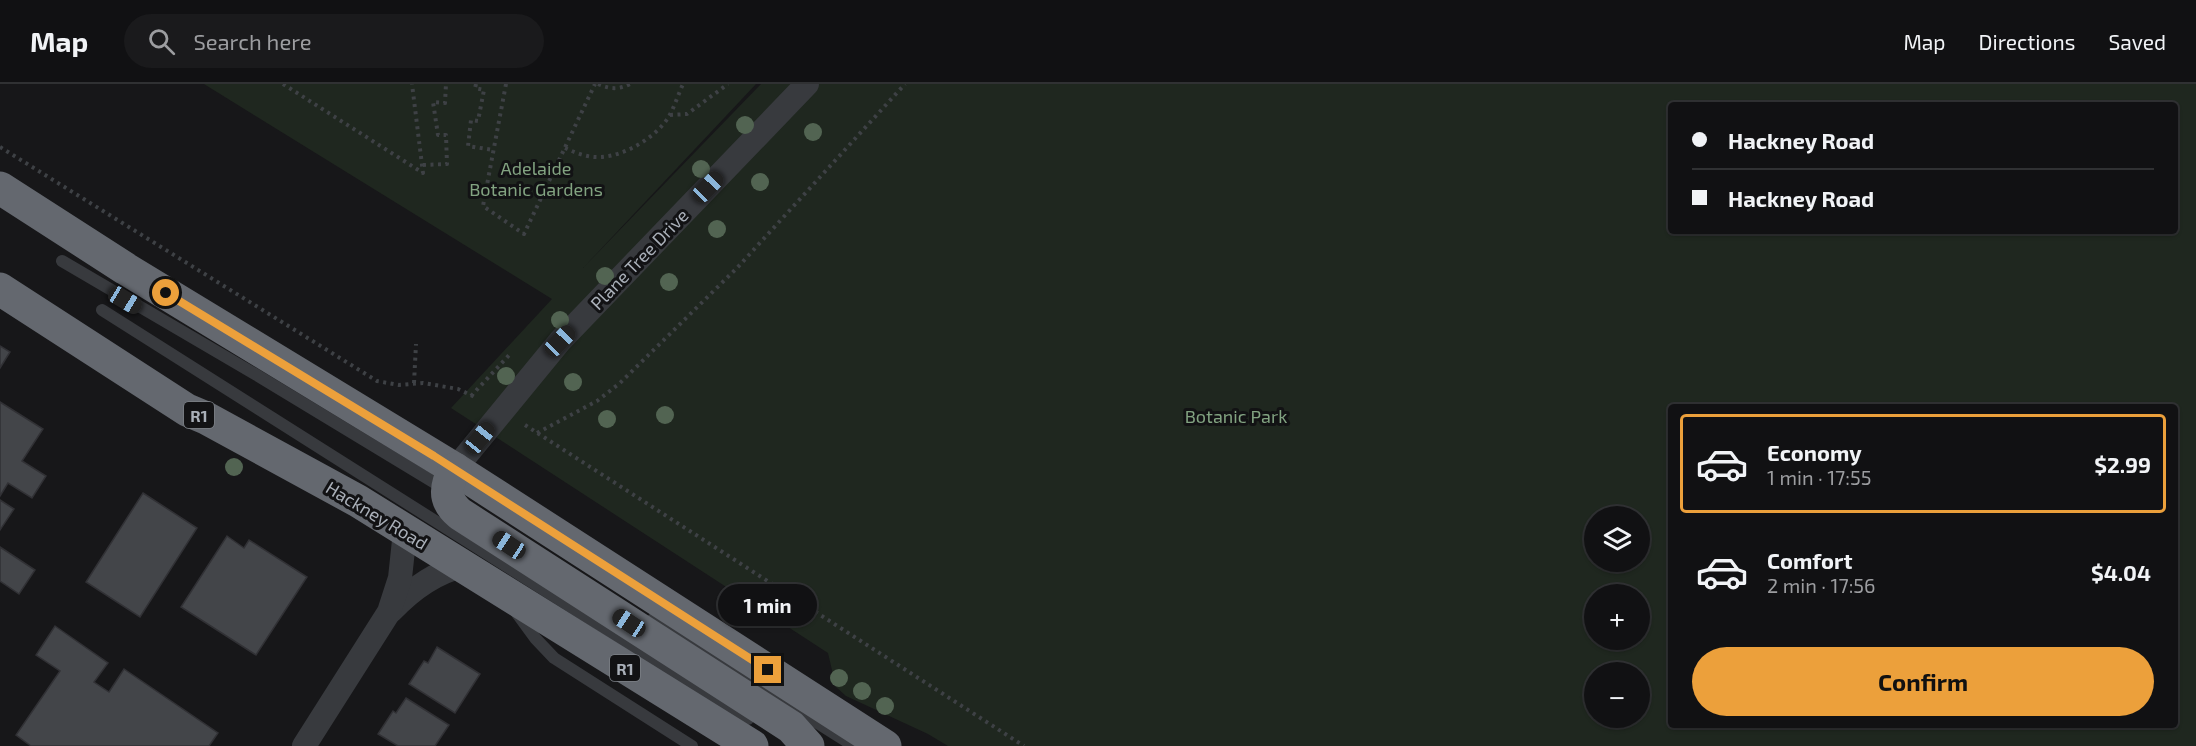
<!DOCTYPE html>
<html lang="en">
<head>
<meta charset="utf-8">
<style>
	body { margin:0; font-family:"Exo 2",sans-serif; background:#1a1a1c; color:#f1f3f6; height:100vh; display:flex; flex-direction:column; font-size:22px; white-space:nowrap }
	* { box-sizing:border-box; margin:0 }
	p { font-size:20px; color:#9c9da0 }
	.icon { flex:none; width:33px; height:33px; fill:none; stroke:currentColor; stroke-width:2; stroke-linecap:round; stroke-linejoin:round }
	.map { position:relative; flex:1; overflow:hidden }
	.details { position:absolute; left:1668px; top:320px; width:510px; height:324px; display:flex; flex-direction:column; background:#111113; border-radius:6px; box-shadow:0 2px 4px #0004,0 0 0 2px #303133 }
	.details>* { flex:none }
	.hud { position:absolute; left:1668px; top:18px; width:510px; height:132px; border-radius:6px; box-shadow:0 2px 4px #0004,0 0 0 2px #303133; display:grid; align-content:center; height:132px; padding:0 24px; background:#111113 }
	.controls { position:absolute; left:1584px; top:422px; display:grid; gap:12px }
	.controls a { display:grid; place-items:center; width:66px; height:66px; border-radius:50%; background:#111113; box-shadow:0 2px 4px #0004,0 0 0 2px #303133; font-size:30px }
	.end { position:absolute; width:27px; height:27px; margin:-14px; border:8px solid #eca03b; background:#111; box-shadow:0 0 0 3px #111 }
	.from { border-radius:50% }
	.bubble { position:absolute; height:42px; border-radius:21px; background:#111113; box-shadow:0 2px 4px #0004,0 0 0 2px #303133; font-size:20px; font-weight:700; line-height:42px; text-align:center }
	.car { position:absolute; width:18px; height:36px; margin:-18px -9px; border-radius:8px; box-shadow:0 0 4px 2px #0007; background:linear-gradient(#222 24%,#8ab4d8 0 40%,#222 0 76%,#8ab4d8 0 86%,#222 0) }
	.hud b { display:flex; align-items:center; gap:21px; height:57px; font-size:22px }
	.hud b+b { border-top:2px solid #303133 }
	.hud i { width:15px; height:15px; background:#f1f3f6 }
	ul { padding:10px 0 0; list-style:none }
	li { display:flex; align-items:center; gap:18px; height:99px; margin:0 12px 9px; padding:0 12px; border:3px solid transparent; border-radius:6px }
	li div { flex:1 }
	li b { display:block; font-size:22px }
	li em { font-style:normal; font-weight:700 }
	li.on { border-color:#eca03b }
	li>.icon { width:54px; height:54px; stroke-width:1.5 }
	.primary-button { display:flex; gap:12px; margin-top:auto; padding:12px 24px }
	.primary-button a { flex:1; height:69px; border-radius:36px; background:#eca03b; color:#111; font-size:24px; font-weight:700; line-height:69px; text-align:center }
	header { display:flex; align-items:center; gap:36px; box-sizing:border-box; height:84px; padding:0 30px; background:#111113; border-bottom:2px solid #303133 }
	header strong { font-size:28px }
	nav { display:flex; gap:33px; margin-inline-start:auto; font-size:21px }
	.search { width:420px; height:54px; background:#1a1a1c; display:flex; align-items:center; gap:15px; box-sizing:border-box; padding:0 21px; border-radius:33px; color:#9c9da0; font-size:22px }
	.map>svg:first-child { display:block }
	.green { fill:#1f271f; fill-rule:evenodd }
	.building { fill:#434549; stroke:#313135; stroke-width:1.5 }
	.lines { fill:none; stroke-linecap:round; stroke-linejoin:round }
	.path { stroke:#3e4145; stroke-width:4; stroke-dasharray:3 4.5; stroke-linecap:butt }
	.lane { stroke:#383a3e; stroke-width:12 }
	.street { stroke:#383a3e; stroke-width:24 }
	.highway { stroke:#64686f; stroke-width:33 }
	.tree { fill:#526452 }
	.route { stroke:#eca03b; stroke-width:8 }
	.labels { text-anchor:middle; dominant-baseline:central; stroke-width:6; stroke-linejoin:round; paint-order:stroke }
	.shield { fill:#121214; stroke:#7c8087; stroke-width:1.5 }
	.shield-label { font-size:16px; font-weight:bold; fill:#a9afb8 }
	.park-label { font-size:18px; fill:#82a381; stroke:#121214 }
	.street-label { font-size:18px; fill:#a9afb8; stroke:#121214 }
</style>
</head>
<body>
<header>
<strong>Map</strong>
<div class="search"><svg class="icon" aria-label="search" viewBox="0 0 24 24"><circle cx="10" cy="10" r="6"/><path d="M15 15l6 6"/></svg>Search here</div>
<nav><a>Map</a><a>Directions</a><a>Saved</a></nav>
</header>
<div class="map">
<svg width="2196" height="662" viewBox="0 0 2196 662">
	<rect width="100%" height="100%" fill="#171719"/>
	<path class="green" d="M204 0H756L583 184 761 0H2196V662H948L928 650 846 612 836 603 828 569 451 324 552 215ZM1671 21H2175V147H1671ZM1671 322H2175V640H1671ZM1594 432H1640V477H1594ZM1594 510H1640V555H1594ZM1594 588H1640V633H1594Z"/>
	<g class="building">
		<polygon points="0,262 10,268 0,284"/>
		<polygon points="0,318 43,345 22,377 46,392 32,414 8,399 0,412"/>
		<polygon points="143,409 197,444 140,533 86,498"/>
		<polygon points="0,416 14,425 0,446"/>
		<polygon points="227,452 244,464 249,456 307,493 256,571 181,523"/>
		<polygon points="0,463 35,486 19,510 0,497"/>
		<polygon points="55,542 108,579 94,598 109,608 124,585 218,649 209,662 31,662 16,651 60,587 36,571"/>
		<polygon points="437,563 480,590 455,629 409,600 424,577 428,579"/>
		<polygon points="406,614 449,641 435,662 398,662 378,650 393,627 396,629"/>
	</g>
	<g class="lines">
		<g class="path">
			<polyline points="283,0 423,89 412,0"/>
			<polyline points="476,0 475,4 484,6 478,37 471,36 468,62 493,66"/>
			<polyline points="506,0 483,122 524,150 595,0"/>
			<path d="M598 0C610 5 618 6 630 0"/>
			<polyline points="670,31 687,30 728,0"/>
			<polyline points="0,63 377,297 399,301 423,299 458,305 477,314"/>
			<path d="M565 64C576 69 588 74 601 73 624 72 655 54 668 34 674 24 678 11 683 0"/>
			<polyline points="423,81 447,80 446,51 438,51 433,18 445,19 446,0"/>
			<polyline points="414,299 416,260"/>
			<polyline points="471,312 511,269"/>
			<polyline points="525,341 1024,662"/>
			<polyline points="537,349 597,317 620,299 737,184 905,0"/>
		</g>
		<g class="lane">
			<polyline points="62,177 255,290 445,405"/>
			<polyline points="102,226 748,635"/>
			<polyline points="516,528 535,554 554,574 692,662"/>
			<polyline points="653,535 854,662"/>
		</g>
		<g class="street">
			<polyline points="455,385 560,257 807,0"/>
			<path d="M391 527C411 506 433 489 462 482"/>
			<polyline points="304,662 389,528 400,494 405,447"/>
		</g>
		<g class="highway">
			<polyline points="0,104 126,185 455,385 885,662"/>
			<polyline points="0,205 187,326 206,334 358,417 752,662"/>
			<path d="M455 385C445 402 443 416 460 430L791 643 808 662"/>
		</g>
	</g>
	<g class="tree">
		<circle cx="745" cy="41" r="9"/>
		<circle cx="813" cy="48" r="9"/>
		<circle cx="701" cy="85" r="9"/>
		<circle cx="760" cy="98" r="9"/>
		<circle cx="717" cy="145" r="9"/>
		<circle cx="605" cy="192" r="9"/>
		<circle cx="669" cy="198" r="9"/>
		<circle cx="560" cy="236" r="9"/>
		<circle cx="506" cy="292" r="9"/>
		<circle cx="573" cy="298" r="9"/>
		<circle cx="665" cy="331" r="9"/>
		<circle cx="607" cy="335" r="9"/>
		<circle cx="234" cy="383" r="9"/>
		<circle cx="839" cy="594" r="9"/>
		<circle cx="862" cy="607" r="9"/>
		<circle cx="885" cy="622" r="9"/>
	</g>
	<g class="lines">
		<polyline class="route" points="166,209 434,372 768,586"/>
	</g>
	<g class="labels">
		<g class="shield">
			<rect x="184" y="318" width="30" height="26" rx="4.5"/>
			<rect x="610" y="571" width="30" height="26" rx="4.5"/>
		</g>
		<g class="shield-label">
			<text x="199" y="331">R1</text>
			<text x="625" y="584">R1</text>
		</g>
		<g class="park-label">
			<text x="536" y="84">Adelaide<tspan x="536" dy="21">Botanic Gardens</tspan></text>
			<text x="1236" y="332">Botanic Park</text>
		</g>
		<g class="street-label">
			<text transform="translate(639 175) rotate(-46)">Plane Tree Drive</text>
			<text transform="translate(377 431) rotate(31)">Hackney Road</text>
		</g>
	</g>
</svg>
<div class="controls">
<a><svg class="icon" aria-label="layers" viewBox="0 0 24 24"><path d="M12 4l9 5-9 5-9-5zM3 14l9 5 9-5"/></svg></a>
<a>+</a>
<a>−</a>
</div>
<i class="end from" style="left:166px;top:209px"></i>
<i class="end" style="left:768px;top:586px"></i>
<div class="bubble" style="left:718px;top:500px;width:99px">1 min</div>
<i class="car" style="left:708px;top:103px;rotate:44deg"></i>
<i class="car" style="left:125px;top:216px;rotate:121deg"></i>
<i class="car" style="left:560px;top:257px;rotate:44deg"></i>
<i class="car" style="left:480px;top:354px;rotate:39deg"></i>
<i class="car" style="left:509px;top:461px;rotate:303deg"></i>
<i class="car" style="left:629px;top:539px;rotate:303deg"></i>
<div class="hud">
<b><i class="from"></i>Hackney Road</b>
<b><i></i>Hackney Road</b>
</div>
<section class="details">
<ul>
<li class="on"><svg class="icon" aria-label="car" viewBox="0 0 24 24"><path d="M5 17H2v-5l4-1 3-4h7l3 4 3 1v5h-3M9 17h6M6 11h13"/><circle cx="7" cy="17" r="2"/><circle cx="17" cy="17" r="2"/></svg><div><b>Economy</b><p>1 min · 17:55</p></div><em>$2.99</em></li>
<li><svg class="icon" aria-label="car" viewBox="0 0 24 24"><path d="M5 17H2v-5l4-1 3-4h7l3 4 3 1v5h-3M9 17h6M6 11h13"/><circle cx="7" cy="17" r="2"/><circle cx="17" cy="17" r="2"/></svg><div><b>Comfort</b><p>2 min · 17:56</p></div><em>$4.04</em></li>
</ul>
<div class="primary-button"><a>Confirm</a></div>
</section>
</div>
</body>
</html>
